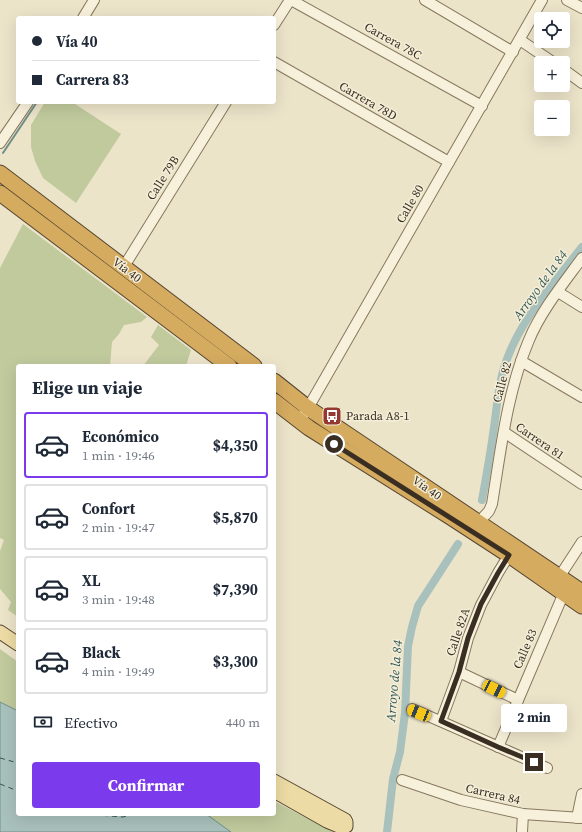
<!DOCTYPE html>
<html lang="es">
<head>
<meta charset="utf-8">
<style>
	body { margin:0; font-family:"Source Serif 4",serif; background:#f6f6f7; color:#1f2937; height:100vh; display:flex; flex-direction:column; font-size:15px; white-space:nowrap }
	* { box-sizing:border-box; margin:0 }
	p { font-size:13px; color:#747a83 }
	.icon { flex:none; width:22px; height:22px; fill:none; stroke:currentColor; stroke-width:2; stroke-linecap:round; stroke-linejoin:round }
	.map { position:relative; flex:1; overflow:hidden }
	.panel { position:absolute; left:16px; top:364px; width:260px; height:452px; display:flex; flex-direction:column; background:#fff; border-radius:4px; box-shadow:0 4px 16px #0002 }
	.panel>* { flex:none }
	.banner { position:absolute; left:16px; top:16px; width:260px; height:88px; border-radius:4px; box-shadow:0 4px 16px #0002; display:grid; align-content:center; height:88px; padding:0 16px; background:#fff }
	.tools { position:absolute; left:534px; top:12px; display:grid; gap:8px }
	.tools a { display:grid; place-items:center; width:36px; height:36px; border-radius:4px; background:#fff; box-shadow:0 4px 16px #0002; font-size:20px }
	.end { position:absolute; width:18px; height:18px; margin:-9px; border:5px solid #392e21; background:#fff; box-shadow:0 0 0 2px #fff }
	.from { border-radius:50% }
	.bubble { position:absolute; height:28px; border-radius:4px; background:#fff; box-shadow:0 4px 16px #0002; font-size:13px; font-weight:700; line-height:28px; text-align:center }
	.car { position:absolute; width:12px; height:24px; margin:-12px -6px; border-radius:5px; box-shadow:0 0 3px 1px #0007; background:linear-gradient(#f5c518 24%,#345 0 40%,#f5c518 0 76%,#345 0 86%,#f5c518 0) }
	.banner b { display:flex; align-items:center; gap:14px; height:38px; font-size:15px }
	.banner b+b { border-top:1px solid #e0e1e3 }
	.banner i { width:10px; height:10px; background:#1f2937 }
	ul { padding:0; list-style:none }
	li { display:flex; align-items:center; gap:12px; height:66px; margin:0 8px 6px; padding:0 8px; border:2px solid #e0e1e3; border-radius:4px }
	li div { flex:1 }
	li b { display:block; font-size:15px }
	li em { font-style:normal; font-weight:700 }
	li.active { border-color:#7c3aed }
	li>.icon { width:36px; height:36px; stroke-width:1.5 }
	h2 { padding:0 16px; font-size:18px; line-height:48px }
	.pay { display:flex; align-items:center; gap:10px; height:44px; padding:0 16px; font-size:15px }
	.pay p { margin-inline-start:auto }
	.button { display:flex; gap:8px; margin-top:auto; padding:8px 16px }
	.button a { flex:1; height:46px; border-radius:4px; background:#7c3aed; color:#fff; font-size:16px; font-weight:700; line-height:46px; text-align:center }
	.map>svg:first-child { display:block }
	.green { fill:#c1ca9d }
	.water { fill:#a9c1bc; stroke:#708f8a }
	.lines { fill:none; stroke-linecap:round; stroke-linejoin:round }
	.stream { stroke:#708f8a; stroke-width:2 }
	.canal { stroke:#a9c1bc; stroke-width:8 }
	.ferry { stroke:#315757; stroke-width:1; stroke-dasharray:5 4; stroke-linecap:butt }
	.minor-casing { stroke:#87785f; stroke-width:12 }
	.major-casing { stroke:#564632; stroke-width:15 }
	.highway-casing { stroke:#564632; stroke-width:17 }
	.minor { stroke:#f7f1dc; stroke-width:10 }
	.major { stroke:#ecdba4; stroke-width:13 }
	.highway { stroke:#d5ab60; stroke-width:15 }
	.route { stroke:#392e21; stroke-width:5 }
	.labels { text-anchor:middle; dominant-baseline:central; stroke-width:3; stroke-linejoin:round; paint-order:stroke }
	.street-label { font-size:12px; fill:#392e21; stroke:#f4eed8 }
	.poi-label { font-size:12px; fill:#392e21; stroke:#f4eed8; text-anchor:start }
	.water-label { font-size:13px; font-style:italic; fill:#315757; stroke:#f4eed8 }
</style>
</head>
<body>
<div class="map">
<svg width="582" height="832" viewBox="0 0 582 832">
	<rect width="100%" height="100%" fill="#ece4c9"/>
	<g class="green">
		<polygon points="45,102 72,102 121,134 76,203 43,178 35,161 31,147 31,125"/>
		<polygon points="23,224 147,317 141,322 124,325 119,334 112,342 110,366 18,366 18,617 8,610 11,602 0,589 0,551 4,540 0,538 0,268"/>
		<polygon points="158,325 191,350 186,366 143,366 159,345 151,337"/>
		<polygon points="0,649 18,662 18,711 0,702"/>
		<polygon points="274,801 333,832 231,832 206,814 274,814"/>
	</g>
	<polygon class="water" points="0,702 18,711 18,814 206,814 231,832 0,832"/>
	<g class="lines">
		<polyline class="stream" points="3,153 37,102"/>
		<g class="canal">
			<path d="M482 500C486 478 490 456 493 434 497 409 498 382 507 359 523 316 555 282 582 247"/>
			<polyline points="387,832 393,779 400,752 405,713 408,646 412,627 418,606 458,544"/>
		</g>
		<g class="ferry">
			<polyline points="0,758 18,763"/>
			<polyline points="0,784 18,791"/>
			<polyline points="85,814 123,817 134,814"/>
		</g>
		<defs>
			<g id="minor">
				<polyline points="291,0 482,106"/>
				<polyline points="425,0 513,52"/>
				<polyline points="567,0 582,8"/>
				<polyline points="83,18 94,0"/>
				<polyline points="274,25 290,0"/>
				<polyline points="520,40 554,63"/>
				<polyline points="274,62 449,162"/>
				<polyline points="563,69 582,83"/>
				<polyline points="0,143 28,102"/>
				<polyline points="123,268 226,102"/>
				<polyline points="558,292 582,307"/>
				<polyline points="521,361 582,397"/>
				<polyline points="299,421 308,408 542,0"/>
				<polyline points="504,432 582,484"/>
				<path d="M478 523 489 511 492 504C501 449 507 392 529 340 541 311 563 284 582 258"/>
				<polyline points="556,582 582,542"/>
				<polyline points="459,672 518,700"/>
				<path d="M412 709C457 728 502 749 547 768"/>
				<polyline points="441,721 459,672 468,638 481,605 498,573 509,555"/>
				<polyline points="498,747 566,588"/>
				<polyline points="402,780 461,800 523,814 582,818"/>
				<polyline points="577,818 582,794"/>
				<polyline points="522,832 523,814"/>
			</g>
			<g id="major">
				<polyline points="0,632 18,644"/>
				<polyline points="274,781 345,820 346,822 346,826 341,827 327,821 274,791"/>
			</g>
			<g id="highway">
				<polyline points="0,173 254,366"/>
				<polyline points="0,193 229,366"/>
				<polyline points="274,381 308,408 582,592"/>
				<polyline points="274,401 309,428 449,516 509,555 582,606"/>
			</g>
		</defs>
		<use href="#minor" class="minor-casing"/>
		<use href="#major" class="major-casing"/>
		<use href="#highway" class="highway-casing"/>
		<use href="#minor" class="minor"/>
		<use href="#major" class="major"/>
		<use href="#highway" class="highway"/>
	</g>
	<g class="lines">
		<polyline class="route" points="334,444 509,555 498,573 481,604 468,638 459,672 441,721 498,747 534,762"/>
	</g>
	<defs>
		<symbol id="bus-square" viewBox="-11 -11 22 22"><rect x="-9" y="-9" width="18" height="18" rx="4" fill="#933932" stroke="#f4eed8"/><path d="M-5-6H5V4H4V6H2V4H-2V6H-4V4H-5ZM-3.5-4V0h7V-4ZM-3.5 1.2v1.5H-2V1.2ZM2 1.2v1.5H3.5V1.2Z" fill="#fff"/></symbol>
	</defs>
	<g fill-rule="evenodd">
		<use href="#bus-square" x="321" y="405" width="22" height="22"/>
	</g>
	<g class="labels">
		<g class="street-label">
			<text transform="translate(393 41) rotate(29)">Carrera 78C</text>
			<text transform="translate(368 101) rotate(30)">Carrera 78D</text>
			<text transform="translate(163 178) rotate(-58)">Calle 79B</text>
			<text transform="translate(410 204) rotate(-60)">Calle 80</text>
			<text transform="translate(127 270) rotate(37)">Vía 40</text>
			<text transform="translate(502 382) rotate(-75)">Calle 82</text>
			<text transform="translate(540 441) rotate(34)">Carrera 81</text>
			<text transform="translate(427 488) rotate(35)">Vía 40</text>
			<text transform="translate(458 632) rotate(-71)">Calle 82A</text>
			<text transform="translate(525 649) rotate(-67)">Calle 83</text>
			<text transform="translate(493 794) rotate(13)">Carrera 84</text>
		</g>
		<g class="poi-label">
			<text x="346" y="416">Parada A8-1</text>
		</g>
		<g class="water-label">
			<text transform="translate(540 285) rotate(-54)">Arroyo de la 84</text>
			<text transform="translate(394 681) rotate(-85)">Arroyo de la 84</text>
		</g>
	</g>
</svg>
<div class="tools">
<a><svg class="icon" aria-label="locate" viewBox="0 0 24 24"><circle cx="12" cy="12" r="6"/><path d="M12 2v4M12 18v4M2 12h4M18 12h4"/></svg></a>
<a>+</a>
<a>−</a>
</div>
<i class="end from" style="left:334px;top:444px"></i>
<i class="end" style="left:534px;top:762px"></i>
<div class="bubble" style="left:501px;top:704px;width:66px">2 min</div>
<i class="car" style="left:494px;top:689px;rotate:116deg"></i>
<i class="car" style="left:419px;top:713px;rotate:292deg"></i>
<div class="banner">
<b><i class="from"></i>Vía 40</b>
<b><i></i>Carrera 83</b>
</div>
<section class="panel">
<h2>Elige un viaje</h2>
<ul>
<li class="active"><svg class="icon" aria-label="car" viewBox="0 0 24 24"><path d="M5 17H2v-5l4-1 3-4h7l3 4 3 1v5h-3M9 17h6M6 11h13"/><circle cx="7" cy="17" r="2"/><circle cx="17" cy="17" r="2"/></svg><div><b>Económico</b><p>1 min · 19:46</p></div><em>$4,350</em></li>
<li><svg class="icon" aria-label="car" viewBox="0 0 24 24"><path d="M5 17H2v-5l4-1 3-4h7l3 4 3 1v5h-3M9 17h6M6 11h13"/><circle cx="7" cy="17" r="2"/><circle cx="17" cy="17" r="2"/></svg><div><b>Confort</b><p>2 min · 19:47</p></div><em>$5,870</em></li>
<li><svg class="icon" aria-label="car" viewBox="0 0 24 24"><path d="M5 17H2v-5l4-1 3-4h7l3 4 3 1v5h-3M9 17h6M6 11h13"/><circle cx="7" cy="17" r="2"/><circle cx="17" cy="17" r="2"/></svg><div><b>XL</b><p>3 min · 19:48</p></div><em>$7,390</em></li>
<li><svg class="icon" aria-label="car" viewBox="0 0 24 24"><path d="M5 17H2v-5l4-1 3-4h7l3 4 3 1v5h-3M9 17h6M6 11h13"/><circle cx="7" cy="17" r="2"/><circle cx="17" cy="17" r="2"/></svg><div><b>Black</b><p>4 min · 19:49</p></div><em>$3,300</em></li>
</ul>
<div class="pay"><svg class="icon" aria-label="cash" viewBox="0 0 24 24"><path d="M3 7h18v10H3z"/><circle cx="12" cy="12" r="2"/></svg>Efectivo<p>440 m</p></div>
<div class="button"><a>Confirmar</a></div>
</section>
</div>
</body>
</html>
